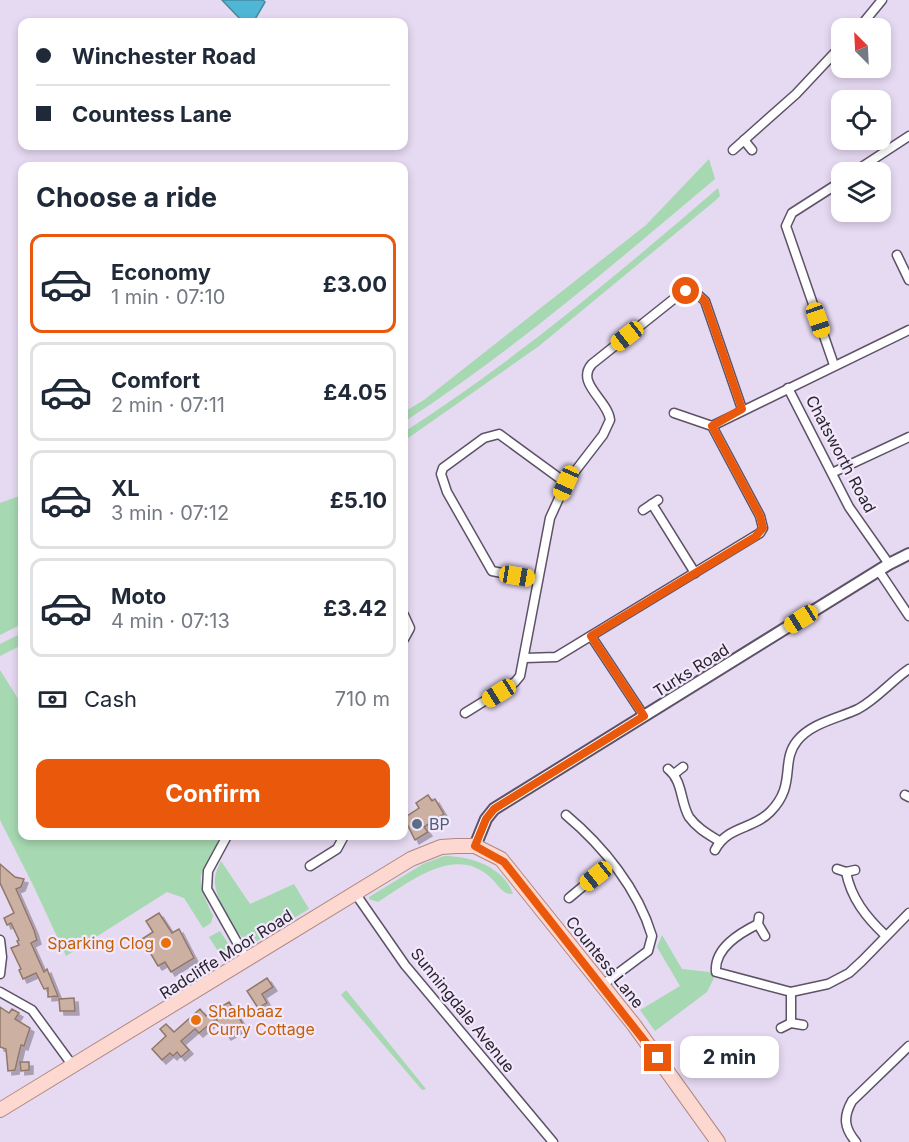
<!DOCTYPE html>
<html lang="en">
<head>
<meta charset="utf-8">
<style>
	body { margin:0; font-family:Inter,sans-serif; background:#f2f2f3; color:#1f2937; height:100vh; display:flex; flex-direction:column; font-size:22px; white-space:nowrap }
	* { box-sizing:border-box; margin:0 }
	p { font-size:20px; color:#747a83 }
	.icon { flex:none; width:33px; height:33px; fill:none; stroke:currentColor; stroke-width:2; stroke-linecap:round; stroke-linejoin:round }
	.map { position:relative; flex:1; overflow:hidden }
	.side { position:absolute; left:18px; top:162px; width:390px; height:678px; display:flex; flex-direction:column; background:#fff; border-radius:12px; box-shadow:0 3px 9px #0003 }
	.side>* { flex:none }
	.guide { position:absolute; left:18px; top:18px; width:390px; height:132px; border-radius:12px; box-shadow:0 3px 9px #0003; display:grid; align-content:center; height:132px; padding:0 18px; background:#fff }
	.needle { width:39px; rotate:336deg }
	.buttons { position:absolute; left:831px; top:18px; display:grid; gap:12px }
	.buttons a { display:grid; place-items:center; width:60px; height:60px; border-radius:12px; background:#fff; box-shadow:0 3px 9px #0003; font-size:30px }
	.end { position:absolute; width:27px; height:27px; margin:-14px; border:8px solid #ea580c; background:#fff; box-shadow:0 0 0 3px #fff }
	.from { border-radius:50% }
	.bubble { position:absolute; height:42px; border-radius:12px; background:#fff; box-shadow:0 3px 9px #0003; font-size:20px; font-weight:700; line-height:42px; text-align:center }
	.car { position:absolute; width:18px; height:36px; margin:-18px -9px; border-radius:8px; box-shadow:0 0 4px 2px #0007; background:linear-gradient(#f5c518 24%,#345 0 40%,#f5c518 0 76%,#345 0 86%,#f5c518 0) }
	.guide b { display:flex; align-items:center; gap:21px; height:57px; font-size:22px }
	.guide b+b { border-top:2px solid #e0e1e3 }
	.guide i { width:15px; height:15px; background:#1f2937 }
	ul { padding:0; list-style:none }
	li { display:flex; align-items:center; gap:18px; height:99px; margin:0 12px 9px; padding:0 6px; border:3px solid #e0e1e3; border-radius:12px }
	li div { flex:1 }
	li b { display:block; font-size:22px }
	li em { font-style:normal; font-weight:700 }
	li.current { border-color:#ea580c }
	li>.icon { width:54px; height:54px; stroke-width:1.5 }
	h2 { padding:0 18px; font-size:27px; line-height:72px }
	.pay { display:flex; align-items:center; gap:15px; height:66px; padding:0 18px; font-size:22px }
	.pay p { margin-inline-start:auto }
	.action { display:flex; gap:12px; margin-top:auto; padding:12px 18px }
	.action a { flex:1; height:69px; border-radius:12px; background:#ea580c; color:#fff; font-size:24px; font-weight:700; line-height:69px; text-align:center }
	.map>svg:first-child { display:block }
	.green { fill:#a6d9b1 }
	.water { fill:#50b6d5; stroke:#448aa3; stroke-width:1.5 }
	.building { fill:#ccb1a3; stroke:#90776a; stroke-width:1.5; filter:url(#shadow) }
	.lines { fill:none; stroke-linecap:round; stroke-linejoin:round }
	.minor-casing { stroke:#5d5267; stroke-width:11 }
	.tertiary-casing { stroke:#5d5267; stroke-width:14 }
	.primary-casing { stroke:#b18882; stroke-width:16 }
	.minor { stroke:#fff; stroke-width:8 }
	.tertiary { stroke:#fff; stroke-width:10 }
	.primary { stroke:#fcd8d0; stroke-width:14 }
	.route { stroke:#ea580c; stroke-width:8 }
	.service-dot { fill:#5c6f8a; stroke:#f2e8fc; stroke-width:2 }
	.food-dot { fill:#e8710a; stroke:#f2e8fc; stroke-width:2 }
	.labels { text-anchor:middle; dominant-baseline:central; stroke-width:4.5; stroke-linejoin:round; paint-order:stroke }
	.street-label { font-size:16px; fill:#29242d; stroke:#f2e8fc }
	.service-label { font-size:16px; fill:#4e5e75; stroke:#f2e8fc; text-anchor:start }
	.food-label { font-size:16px; fill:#c56008; stroke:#f2e8fc; text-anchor:end }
</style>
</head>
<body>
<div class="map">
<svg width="909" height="1142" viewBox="0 0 909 1142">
	<defs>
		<filter id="shadow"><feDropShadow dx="4" dy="4" stdDeviation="0" flood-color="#0004"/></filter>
	</defs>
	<rect width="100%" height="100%" fill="#e6d9f2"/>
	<g class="green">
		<path d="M709 159 715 179C614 264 514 350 404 422V412L424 400 646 225Z"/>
		<path d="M718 188 720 196 716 200 539 346 404 441V432C516 360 617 275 718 188Z"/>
		<polygon points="22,495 22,624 0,635 0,503"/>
		<polygon points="22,633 22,645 0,656 0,644"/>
		<path d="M0 670 22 705V836H220C205 879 189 865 213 916L211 923 203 928 184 898 167 892 66 956 33 885 0 820Z"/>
		<path d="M444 856C471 856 504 867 513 894 503 895 499 886 492 879 456 843 410 882 378 902L369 899V897L423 864Z"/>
		<path d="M221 861 250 904 294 884 309 909 255 942H249C234 934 217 901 215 884 214 876 217 869 221 861Z"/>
		<polygon points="220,931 231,948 224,961 209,937"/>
		<polygon points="662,935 682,969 709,972 714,978 707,992 655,1031 640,1010 680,986 657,947"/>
		<polygon points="346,990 426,1089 422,1090 341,995"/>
	</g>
	<polygon class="water" points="222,0 263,0 265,2 254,21 243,22"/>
	<g class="building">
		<polygon points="428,795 432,801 435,799 444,814 424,827 428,832 415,840 404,818 419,808 416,803"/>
		<polygon points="0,864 15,877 24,879 21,887 16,889 34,930 37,940 31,943 44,972 47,969 58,996 48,997 48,988 44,989 36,973 23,979 19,970 21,969 11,948 19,945 17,941 19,940 11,923 7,925 4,918 14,913 0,883"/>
		<polygon points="159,913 172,933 179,929 194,958 171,972 165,962 158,966 142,939 153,932 146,921"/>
		<polygon points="267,978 273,987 262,994 267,1003 258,1008 247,991"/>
		<polygon points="74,998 75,1011 60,1011 59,999"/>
		<polygon points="229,1002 244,1026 227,1036 216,1019 199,1033 195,1029 181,1041 189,1050 181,1057 177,1052 173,1056 170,1053 162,1060 152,1049 166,1036 160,1029 166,1024 174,1032 200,1009 206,1016"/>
		<polygon points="0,1007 9,1013 12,1009 19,1013 15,1019 30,1028 24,1046 21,1045 15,1070 8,1071 6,1049 0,1047"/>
		<polygon points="20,1062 29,1062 29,1070 21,1071"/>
	</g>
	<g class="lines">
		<defs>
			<g id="minor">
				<polyline points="859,28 882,0"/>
				<polyline points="744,140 752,150"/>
				<polyline points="733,150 796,94 842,45"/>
				<polyline points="854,172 909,136"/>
				<polyline points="897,255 909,280"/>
				<polyline points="834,365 786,226 792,213 842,181"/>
				<polyline points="788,388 849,507 889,564"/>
				<polyline points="674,413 712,426"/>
				<polyline points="712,426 909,330"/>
				<polyline points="834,472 909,437"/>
				<polyline points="652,504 695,573"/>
				<polyline points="643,510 658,500"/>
				<polyline points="879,571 909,616"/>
				<polyline points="537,580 492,571 447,492 441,474 443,468 484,438 499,434 566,483"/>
				<polyline points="404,615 410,628 404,639"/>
				<polyline points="591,636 644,716"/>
				<polyline points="525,658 556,657 760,533 763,528 760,516 712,426"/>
				<path d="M465 713 515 682 520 676 550 518 566 483 603 435 610 420C608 400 575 383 592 364L680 294 695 292 705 301 742 409"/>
				<path d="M668 769C683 781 680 801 689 817 697 828 708 834 719 841"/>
				<polyline points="674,774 683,767"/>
				<polyline points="905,795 909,797"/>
				<path d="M566 815C603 846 638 889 652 936L648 951 601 986"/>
				<polyline points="227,836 208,871 207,889 247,960"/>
				<path d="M715 850C727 826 752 830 770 812 797 785 780 762 797 741 811 723 839 718 858 709 877 699 891 681 909 669"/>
				<polyline points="310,866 337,849 344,836"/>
				<polyline points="837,869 846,872 855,870"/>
				<path d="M846 872C851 898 866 917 885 935"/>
				<polyline points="355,893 405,965 553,1142"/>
				<polyline points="569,898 611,863"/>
				<polyline points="759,917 758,924 765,936"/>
				<path d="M758 924C740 933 714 948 716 972L791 992 828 984 849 973 862 961 909 913"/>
				<polyline points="0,940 2,957 0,974"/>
				<polyline points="0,992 32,1010 73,1066"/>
				<polyline points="791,992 791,1023"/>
				<polyline points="781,1028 791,1023 803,1025"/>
				<path d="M856 1142C844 1128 843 1117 852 1101L909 1046"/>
			</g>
			<polyline id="tertiary" points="475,846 486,819 494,809 889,564 909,554"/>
			<polyline id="primary" points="0,1110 411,859 441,847 456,846 475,846 501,859 634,1025 718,1142"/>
		</defs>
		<use href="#minor" class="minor-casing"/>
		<use href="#tertiary" class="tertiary-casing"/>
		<use href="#primary" class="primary-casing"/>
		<use href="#minor" class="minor"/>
		<use href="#tertiary" class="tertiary"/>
		<use href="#primary" class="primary"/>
	</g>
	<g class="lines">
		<polyline class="route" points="658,1058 504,862 475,846 486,819 494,809 644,716 591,636 755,537 763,528 760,516 712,426 742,409 705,301 695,292 686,291"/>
	</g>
	<circle class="service-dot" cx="417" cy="824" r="6"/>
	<g class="food-dot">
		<circle cx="166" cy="943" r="6"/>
		<circle cx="196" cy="1020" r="6"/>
	</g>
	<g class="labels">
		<g class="street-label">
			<text transform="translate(841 454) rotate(62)">Chatsworth Road</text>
			<text transform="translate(691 670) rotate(-32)">Turks Road</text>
			<text transform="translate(226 954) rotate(-32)">Radcliffe Moor Road</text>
			<text transform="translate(605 962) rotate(51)">Countess Lane</text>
			<text transform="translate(463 1010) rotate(51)">Sunningdale Avenue</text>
		</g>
		<g class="service-label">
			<text x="429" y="824">BP</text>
		</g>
		<g class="food-label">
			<text x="154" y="943">Sparking Clog</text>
			<text x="208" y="1011" text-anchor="start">Shahbaaz<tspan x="208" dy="18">Curry Cottage</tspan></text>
		</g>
	</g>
</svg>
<div class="buttons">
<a><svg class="needle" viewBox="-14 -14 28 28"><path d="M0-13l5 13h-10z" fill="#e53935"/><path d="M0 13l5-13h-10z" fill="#747a83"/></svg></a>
<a><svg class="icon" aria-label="locate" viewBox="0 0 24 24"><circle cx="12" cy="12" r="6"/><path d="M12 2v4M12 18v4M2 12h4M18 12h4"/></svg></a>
<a><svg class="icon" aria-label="layers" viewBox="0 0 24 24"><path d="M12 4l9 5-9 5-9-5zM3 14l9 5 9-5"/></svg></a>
</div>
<i class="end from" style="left:686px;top:291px"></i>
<i class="end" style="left:658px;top:1058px"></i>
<div class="bubble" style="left:680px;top:1036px;width:99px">2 min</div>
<i class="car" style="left:818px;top:320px;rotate:161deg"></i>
<i class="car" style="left:627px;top:336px;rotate:232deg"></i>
<i class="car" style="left:566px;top:483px;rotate:204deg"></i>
<i class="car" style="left:517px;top:576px;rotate:99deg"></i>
<i class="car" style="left:801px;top:619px;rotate:238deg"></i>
<i class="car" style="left:499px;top:693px;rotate:238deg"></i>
<i class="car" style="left:596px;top:876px;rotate:231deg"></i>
<div class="guide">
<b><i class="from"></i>Winchester Road</b>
<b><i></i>Countess Lane</b>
</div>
<section class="side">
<h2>Choose a ride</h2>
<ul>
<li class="current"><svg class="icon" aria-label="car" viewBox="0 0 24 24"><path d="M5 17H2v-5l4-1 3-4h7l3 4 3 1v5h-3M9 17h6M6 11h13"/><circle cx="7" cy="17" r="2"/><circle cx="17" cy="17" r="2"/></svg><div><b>Economy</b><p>1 min · 07:10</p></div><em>£3.00</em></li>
<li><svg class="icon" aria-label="car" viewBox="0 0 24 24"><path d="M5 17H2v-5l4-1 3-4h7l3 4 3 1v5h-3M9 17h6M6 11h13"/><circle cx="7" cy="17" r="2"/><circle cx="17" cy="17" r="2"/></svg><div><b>Comfort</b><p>2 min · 07:11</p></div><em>£4.05</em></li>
<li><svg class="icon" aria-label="car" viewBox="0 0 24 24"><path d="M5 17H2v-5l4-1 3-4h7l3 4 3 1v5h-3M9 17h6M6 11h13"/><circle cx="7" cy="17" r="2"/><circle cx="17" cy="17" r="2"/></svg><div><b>XL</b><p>3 min · 07:12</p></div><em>£5.10</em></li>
<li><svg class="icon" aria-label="car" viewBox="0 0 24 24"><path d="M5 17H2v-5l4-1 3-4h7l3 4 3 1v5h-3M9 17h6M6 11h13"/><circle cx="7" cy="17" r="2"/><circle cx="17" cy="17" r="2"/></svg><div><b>Moto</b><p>4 min · 07:13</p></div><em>£3.42</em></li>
</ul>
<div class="pay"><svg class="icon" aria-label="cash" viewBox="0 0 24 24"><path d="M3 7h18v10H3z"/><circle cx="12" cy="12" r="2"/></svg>Cash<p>710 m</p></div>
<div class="action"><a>Confirm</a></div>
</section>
</div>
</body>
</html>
